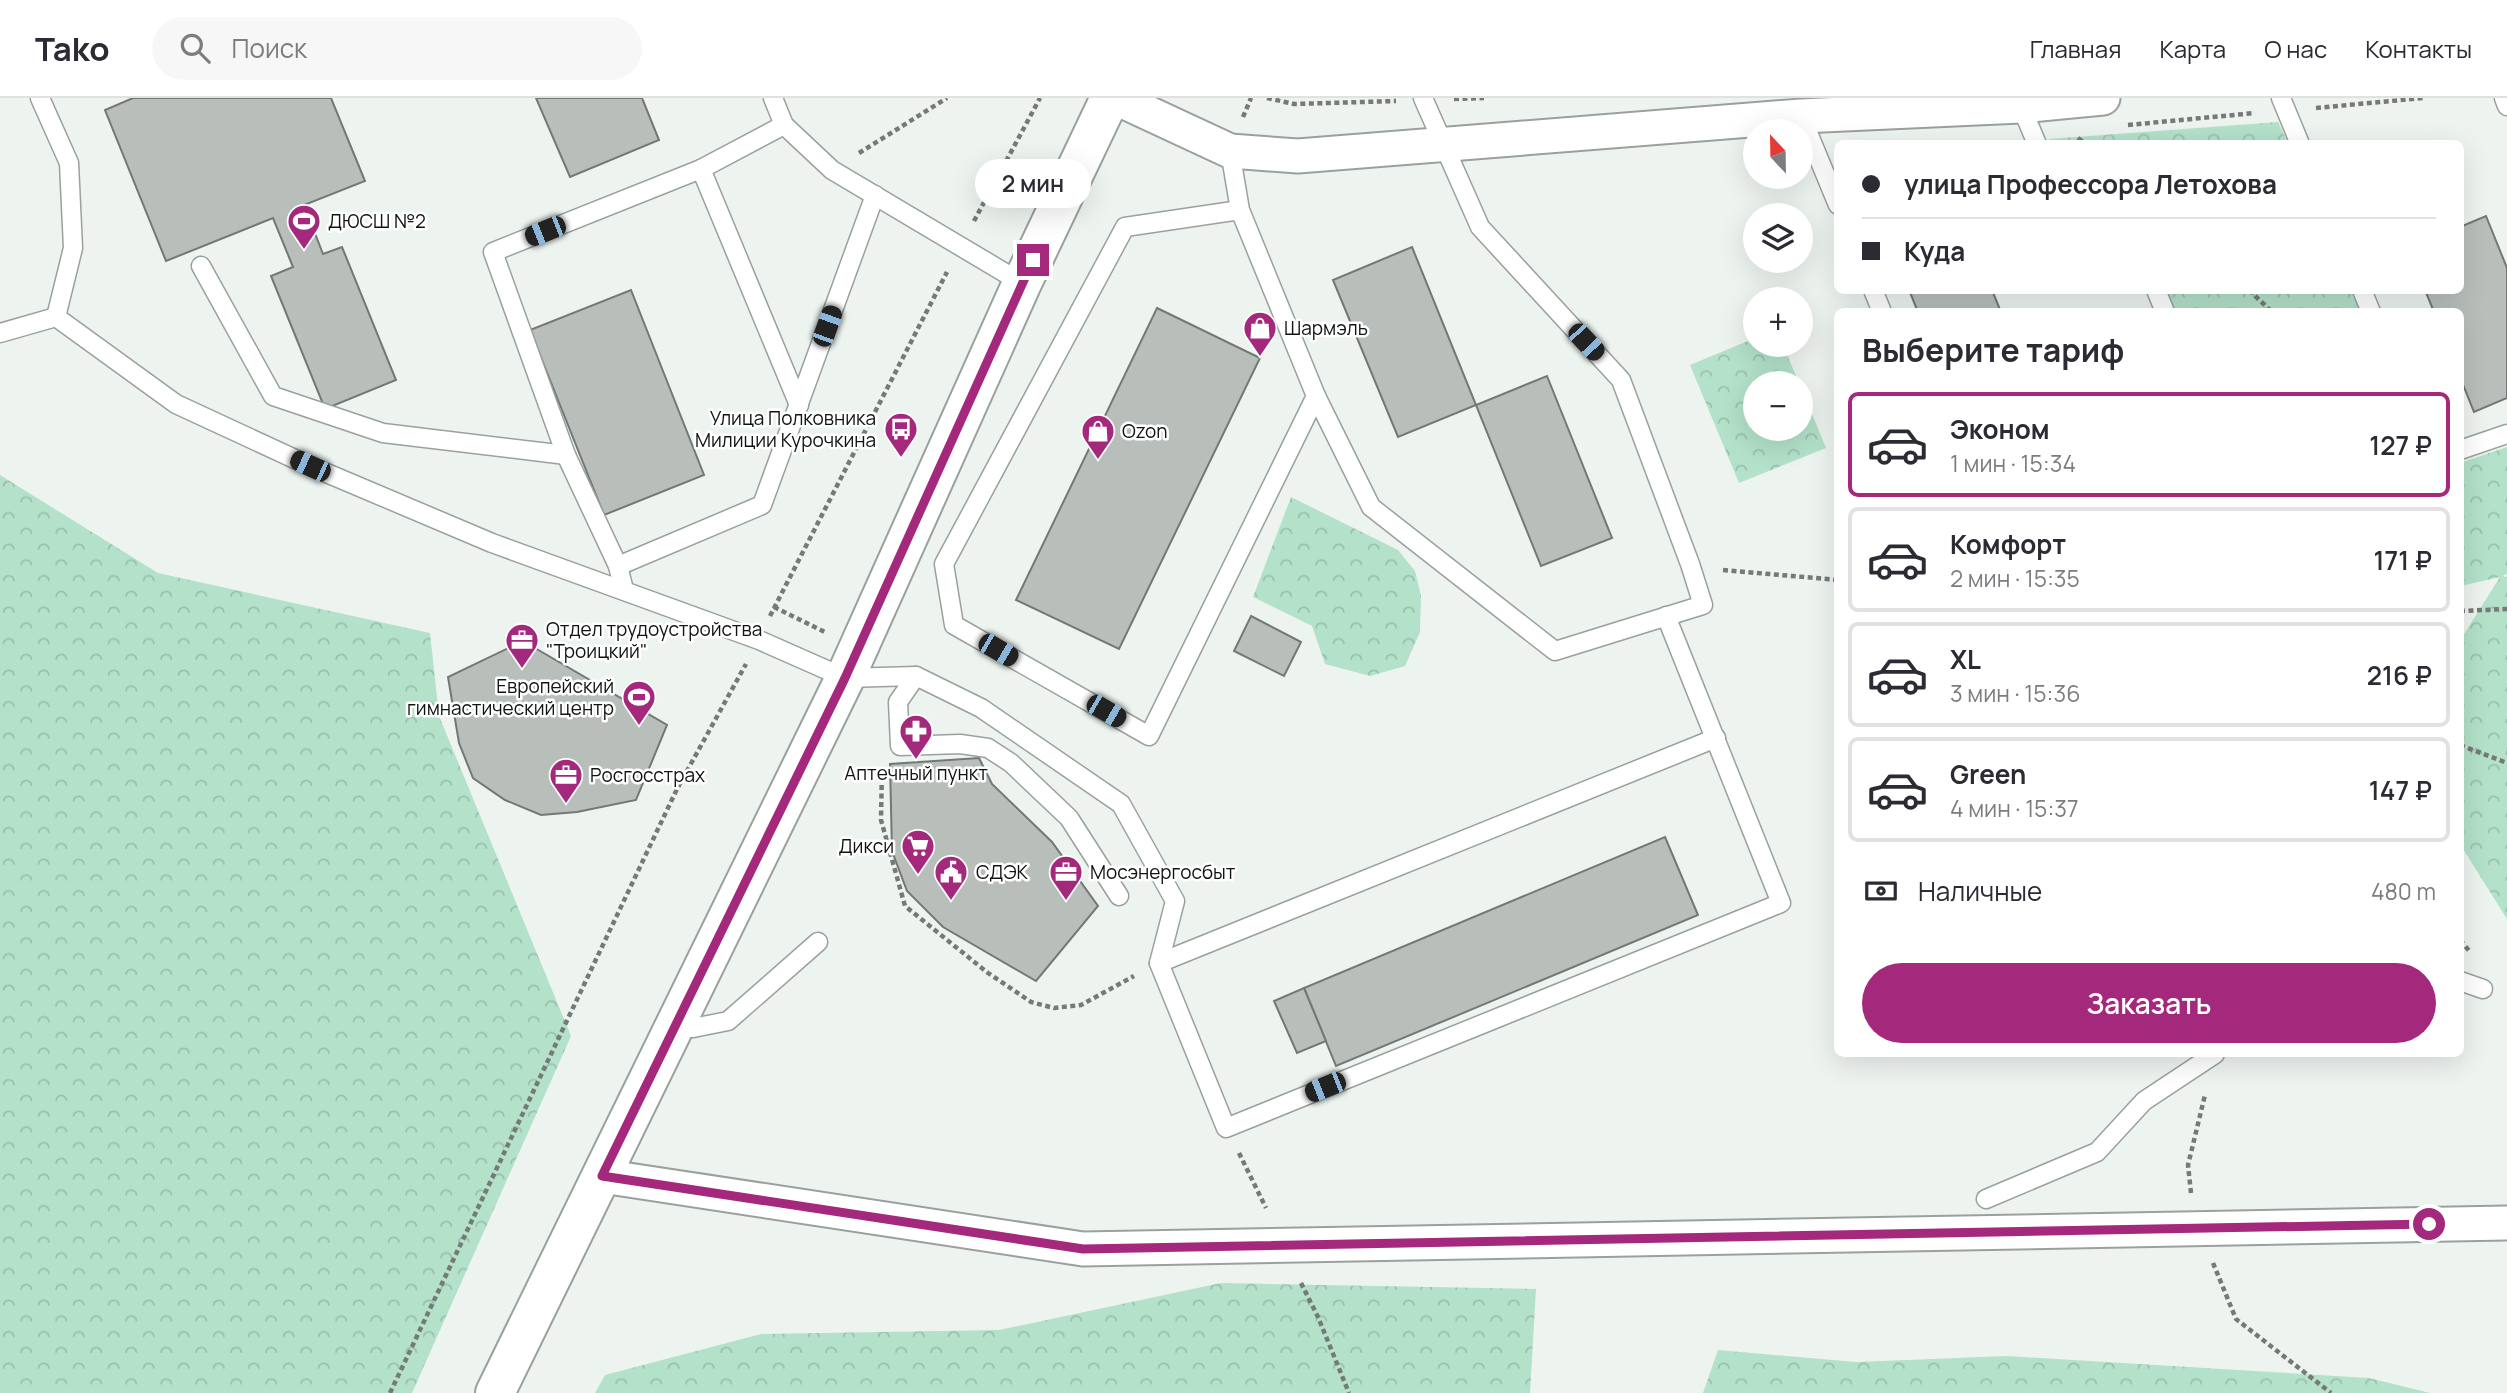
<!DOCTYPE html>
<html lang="ru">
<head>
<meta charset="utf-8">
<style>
	body { margin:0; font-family:Manrope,sans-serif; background:#f7f7f7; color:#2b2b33; height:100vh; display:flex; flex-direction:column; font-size:26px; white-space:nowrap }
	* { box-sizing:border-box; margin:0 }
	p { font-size:23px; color:#7c7c81 }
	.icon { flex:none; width:38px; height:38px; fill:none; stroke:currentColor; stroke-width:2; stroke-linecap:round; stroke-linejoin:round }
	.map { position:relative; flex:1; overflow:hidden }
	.details { position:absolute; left:1834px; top:210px; width:630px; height:749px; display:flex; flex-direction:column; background:#fff; border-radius:10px; box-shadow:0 7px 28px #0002 }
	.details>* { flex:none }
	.hud { position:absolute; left:1834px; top:42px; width:630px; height:154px; border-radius:10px; box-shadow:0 7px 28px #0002; display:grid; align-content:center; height:154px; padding:0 28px; background:#fff }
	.needle { width:46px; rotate:338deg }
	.buttons { position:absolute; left:1743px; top:21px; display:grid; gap:14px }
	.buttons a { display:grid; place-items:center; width:70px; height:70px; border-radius:50%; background:#fff; box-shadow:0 7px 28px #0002; font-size:35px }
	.end { position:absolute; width:32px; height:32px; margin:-16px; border:9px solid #a4297d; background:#fff; box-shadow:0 0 0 4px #fff }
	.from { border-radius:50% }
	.bubble { position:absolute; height:49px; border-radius:24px; background:#fff; box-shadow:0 7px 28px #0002; font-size:23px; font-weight:600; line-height:49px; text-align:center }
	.car { position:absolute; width:21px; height:42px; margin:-21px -10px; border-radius:9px; box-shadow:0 0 5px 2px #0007; background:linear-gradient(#222 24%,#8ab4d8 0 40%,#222 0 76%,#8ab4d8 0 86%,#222 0) }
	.hud b { display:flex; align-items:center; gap:24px; height:66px; font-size:26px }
	.hud b+b { border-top:2px solid #e1e1e2 }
	.hud i { width:18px; height:18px; background:#2b2b33 }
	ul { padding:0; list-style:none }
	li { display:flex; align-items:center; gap:21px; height:105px; margin:0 14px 10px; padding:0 14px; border:4px solid #e1e1e2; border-radius:10px }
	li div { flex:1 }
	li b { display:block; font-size:26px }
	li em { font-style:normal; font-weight:600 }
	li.current { border-color:#a4297d }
	li>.icon { width:63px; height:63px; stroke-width:1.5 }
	h2 { padding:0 28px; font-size:32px; line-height:84px }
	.pay { display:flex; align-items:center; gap:18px; height:77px; padding:0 28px; font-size:26px }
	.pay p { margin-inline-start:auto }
	.primary-button { display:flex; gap:14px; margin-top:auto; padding:14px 28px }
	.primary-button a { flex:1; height:80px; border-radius:42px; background:#a4297d; color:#fff; font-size:28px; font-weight:600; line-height:80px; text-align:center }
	header { display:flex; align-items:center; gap:42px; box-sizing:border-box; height:98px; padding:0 35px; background:#fff; border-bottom:2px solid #e1e1e2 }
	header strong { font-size:33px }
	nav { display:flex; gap:38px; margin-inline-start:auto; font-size:24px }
	.search { width:490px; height:63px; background:#f7f7f7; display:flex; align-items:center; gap:18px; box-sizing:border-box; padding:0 24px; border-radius:38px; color:#7c7c81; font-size:26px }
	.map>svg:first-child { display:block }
	.forest { fill:url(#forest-crowns) }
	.building { fill:#b8bfbb; stroke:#727875; stroke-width:2 }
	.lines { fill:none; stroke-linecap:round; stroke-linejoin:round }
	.service-casing { stroke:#9aa09d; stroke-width:21 }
	.minor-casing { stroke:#9aa09d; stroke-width:37 }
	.tertiary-casing { stroke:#9aa09d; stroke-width:42 }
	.path { stroke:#757977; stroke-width:4.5; stroke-dasharray:5 3.5; stroke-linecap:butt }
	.service { stroke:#fff; stroke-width:18 }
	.minor { stroke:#fff; stroke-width:33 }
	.tertiary { stroke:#fff; stroke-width:38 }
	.route { stroke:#a4297d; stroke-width:9 }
	.labels { text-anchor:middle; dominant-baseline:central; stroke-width:5; stroke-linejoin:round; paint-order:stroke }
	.poi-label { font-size:19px; fill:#111312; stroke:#fff; text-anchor:start }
</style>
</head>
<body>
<header>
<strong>Tako</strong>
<div class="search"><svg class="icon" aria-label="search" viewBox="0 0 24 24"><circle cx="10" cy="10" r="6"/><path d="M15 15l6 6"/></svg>Поиск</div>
<nav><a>Главная</a><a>Карта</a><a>О нас</a><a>Контакты</a></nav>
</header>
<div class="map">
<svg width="2507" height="1295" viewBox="0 0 2507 1295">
	<defs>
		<pattern id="forest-crowns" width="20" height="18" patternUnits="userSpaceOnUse" patternTransform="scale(1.75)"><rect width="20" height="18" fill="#b3e1ca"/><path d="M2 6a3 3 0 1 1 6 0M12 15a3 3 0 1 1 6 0" fill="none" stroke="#99c0ac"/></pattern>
	</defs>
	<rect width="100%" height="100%" fill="#edf4f0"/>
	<g class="forest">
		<polygon points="2278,24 2288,45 2050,46 2049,41"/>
		<polygon points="2165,193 2351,193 2360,213 2175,213"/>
		<polygon points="1755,240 1755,247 1783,247 1799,285 1755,285 1755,331 1801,331 1801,289 1826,350 1739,385 1690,267"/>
		<polygon points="2507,349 2507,476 2502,478 2507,479 2507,821 2460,746 2461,541 2500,479 2461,488 2460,365"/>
		<polygon points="0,377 158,475 430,535 439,618 571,938 412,1295 0,1295"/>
		<polygon points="1291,399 1398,452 1415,473 1421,498 1420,534 1405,568 1370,578 1325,566 1312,528 1253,499"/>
		<polygon points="1221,1185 1536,1191 1530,1295 595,1295 605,1277 761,1236 999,1232"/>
		<polygon points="1718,1252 1856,1264 2007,1258 2369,1280 2430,1295 1703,1295"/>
	</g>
	<g class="building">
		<polygon points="133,0 331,0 365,83 304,107 323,156 342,149 396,282 325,311 271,178 293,169 273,120 166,163 105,12"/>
		<polygon points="536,0 642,0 659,42 570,79"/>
		<polygon points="2486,118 2507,170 2507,300 2474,314 2460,279 2460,214 2434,214 2425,192 2460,192 2460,129"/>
		<polygon points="1412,149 1476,307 1398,339 1333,182"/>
		<polygon points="631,192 704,377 604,417 530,232"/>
		<polygon points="1909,192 1992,192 2001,214 1918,214"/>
		<polygon points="1157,210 1260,260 1119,551 1016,502"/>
		<polygon points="1547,278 1612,440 1541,468 1476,307"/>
		<polygon points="1251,518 1301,544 1284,578 1234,553"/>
		<polygon points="523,543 667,627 636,702 577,714 541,717 505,702 473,680 459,645 448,579"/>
		<polygon points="979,660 992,686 1052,744 1098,808 1036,883 943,829 907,793 892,753 890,666"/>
		<polygon points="1665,739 1698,817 1336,968 1304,890"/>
		<polygon points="1304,890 1326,943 1297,955 1274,903"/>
	</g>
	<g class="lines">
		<defs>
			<g id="service">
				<polyline points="40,0 69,65 73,150 56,219 176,306 310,368 492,445 759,542 845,580 916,578 981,610 1121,706 1175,803 1159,865 1226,1030 1781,805 1666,518"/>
				<polyline points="773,0 784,27 832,72 1022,185"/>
				<polyline points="2281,0 2300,46"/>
				<polyline points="2504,0 2507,8"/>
				<polyline points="2021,8 2037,46"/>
				<polyline points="1801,18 1838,107"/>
				<polyline points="784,27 701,71 799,307"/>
				<polyline points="1230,53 1240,112 1316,298 1149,638 954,527 944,466 1125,129 1240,112"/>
				<polyline points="201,168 273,298 383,335 566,357"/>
				<polyline points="1873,192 1882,214"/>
				<polyline points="2156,192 2165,214"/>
				<polyline points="2362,192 2371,214"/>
				<polyline points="0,235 56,219"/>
				<polyline points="1316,298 1371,409 1555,553 1703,507 1690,466 1621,282 1480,129 1423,0"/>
				<polyline points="2460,352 2507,336"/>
				<polyline points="618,468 762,407 875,97"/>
				<polyline points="624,492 618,468 566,357 493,154 701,71"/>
				<polyline points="916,578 898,604 900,648 960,646 988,650 1011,665 1069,720 1119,798"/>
				<polyline points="1159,865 1716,640"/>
				<polyline points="2460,883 2483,891"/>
				<polyline points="679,922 693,930 728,923 818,844"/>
				<polyline points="1986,1101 2097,1054 2144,1003 2215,956"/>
			</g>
			<g id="minor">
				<polyline points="1116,0 1230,53 1298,58 1801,18 2021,8 2103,0"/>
				<polyline points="602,1078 1083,1151 2507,1125"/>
			</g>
			<polyline id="tertiary" points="495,1295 845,580 1022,185 1110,0"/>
		</defs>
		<use href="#service" class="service-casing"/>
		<use href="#minor" class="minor-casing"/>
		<use href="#tertiary" class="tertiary-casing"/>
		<g class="path">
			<polyline points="1267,0 1294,6 1396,3"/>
			<polyline points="1454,1 1484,0"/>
			<polyline points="2316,10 2423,0"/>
			<polyline points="1243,19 1251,0"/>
			<polyline points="2128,27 2255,15"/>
			<polyline points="2078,40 2086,46"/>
			<polyline points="859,55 947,0"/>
			<polyline points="974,123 1040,0"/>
			<polyline points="2249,192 2272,214"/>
			<polyline points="1723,472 1838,482"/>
			<polyline points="774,509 825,534"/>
			<polyline points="2460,513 2507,511"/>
			<polyline points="770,518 947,174"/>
			<polyline points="2460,647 2507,665"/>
			<polyline points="882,670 881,722 905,808 988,875 1031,904 1054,910 1081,907 1134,878"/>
			<polyline points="2460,842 2471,855"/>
			<polyline points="1239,1055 1266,1110"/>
			<polyline points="2191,1095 2188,1067 2205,997"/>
			<polyline points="2213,1165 2236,1221 2331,1295"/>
			<polyline points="1301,1185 1318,1219 1349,1295"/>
			<polyline points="390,1295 677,691 746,566"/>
		</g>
		<use href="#service" class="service"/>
		<use href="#minor" class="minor"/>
		<use href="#tertiary" class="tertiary"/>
	</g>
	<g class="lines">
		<polyline class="route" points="1033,162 845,580 602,1078 1083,1151 2429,1126"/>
	</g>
	<defs>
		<symbol id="stadium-pin" viewBox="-11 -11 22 30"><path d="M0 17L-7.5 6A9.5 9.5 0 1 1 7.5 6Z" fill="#a4297d" stroke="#fff"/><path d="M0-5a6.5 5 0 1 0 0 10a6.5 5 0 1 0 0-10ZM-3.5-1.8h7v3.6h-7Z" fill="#fff"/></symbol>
		<symbol id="shop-pin" viewBox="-11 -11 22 30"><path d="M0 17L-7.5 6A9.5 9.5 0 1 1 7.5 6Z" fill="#a4297d" stroke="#fff"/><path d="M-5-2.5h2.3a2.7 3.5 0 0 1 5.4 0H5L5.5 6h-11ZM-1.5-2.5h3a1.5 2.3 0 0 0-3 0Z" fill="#fff"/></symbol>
		<symbol id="bus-pin" viewBox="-11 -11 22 30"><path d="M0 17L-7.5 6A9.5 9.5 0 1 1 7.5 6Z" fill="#a4297d" stroke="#fff"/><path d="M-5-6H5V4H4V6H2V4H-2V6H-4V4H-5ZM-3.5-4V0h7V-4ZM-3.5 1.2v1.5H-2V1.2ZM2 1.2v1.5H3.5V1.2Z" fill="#fff"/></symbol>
		<symbol id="office-pin" viewBox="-11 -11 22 30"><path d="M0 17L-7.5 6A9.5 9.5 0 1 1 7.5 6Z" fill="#a4297d" stroke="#fff"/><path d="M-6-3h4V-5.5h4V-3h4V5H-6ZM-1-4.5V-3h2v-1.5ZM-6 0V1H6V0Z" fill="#fff"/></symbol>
		<symbol id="pharmacy-pin" viewBox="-11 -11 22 30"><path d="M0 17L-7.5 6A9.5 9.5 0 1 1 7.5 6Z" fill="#a4297d" stroke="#fff"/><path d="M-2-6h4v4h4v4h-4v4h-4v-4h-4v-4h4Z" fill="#fff"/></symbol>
		<symbol id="supermarket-pin" viewBox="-11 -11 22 30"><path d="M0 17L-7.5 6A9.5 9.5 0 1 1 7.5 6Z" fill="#a4297d" stroke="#fff"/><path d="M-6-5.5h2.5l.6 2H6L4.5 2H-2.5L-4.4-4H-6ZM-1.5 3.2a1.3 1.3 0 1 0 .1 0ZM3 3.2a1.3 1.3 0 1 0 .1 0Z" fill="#fff"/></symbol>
		<symbol id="civic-pin" viewBox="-11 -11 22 30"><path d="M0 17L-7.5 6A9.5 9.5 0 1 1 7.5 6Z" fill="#a4297d" stroke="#fff"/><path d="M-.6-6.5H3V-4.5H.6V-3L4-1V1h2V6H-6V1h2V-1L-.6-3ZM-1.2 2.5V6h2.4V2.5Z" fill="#fff"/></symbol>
	</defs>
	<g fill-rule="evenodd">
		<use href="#stadium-pin" x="285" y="104" width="38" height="52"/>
		<use href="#shop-pin" x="1241" y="211" width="38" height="52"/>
		<use href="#bus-pin" x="882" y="312" width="38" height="52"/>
		<use href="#shop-pin" x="1079" y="314" width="38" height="52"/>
		<use href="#office-pin" x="503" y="523" width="38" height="52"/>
		<use href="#stadium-pin" x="620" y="580" width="38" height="52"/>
		<use href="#pharmacy-pin" x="897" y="614" width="38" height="52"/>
		<use href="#office-pin" x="547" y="658" width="38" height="52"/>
		<use href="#supermarket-pin" x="899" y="729" width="38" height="52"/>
		<use href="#civic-pin" x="932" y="755" width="38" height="52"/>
		<use href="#office-pin" x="1047" y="755" width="38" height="52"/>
	</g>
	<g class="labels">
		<g class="poi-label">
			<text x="328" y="123">ДЮСШ №2</text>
			<text x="1284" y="230">Шармэль</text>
			<text x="876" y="320" text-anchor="end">Улица Полковника<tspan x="876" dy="22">Милиции Курочкина</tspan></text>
			<text x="1122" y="333">Ozon</text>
			<text x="546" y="531">Отдел трудоустройства<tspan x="546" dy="22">"Троицкий"</tspan></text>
			<text x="614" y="588" text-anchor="end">Европейский<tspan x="614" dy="22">гимнастический центр</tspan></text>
			<text x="916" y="675" text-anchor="middle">Аптечный пункт</text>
			<text x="590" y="677">Росгосстрах</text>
			<text x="894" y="748" text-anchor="end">Дикси</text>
			<text x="976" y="774">СДЭК</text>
			<text x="1090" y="774">Мосэнергосбыт</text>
		</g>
	</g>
</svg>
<div class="buttons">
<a><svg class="needle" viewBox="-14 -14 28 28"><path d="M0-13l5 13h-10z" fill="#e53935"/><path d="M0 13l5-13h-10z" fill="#7c7c81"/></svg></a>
<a><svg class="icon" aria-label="layers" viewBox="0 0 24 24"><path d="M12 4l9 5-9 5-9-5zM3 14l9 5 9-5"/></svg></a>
<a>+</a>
<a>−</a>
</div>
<i class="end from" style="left:2429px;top:1126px"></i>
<i class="end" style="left:1033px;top:162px"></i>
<div class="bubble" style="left:975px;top:61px;width:116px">2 мин</div>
<i class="car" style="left:545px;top:133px;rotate:248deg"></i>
<i class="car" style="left:827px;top:228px;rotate:20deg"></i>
<i class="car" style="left:1586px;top:244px;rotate:137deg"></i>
<i class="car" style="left:310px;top:368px;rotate:295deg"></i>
<i class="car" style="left:998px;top:552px;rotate:120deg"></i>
<i class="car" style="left:1106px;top:613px;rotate:120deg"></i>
<i class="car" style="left:1325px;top:989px;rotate:248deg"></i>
<div class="hud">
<b><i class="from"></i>улица Профессора Летохова</b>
<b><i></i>Куда</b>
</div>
<section class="details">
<h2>Выберите тариф</h2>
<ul>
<li class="current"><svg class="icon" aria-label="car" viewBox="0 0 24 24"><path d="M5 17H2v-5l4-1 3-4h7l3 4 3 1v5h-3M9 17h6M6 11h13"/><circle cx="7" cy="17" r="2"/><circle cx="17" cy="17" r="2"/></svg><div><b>Эконом</b><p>1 мин · 15:34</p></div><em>127 ₽</em></li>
<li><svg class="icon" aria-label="car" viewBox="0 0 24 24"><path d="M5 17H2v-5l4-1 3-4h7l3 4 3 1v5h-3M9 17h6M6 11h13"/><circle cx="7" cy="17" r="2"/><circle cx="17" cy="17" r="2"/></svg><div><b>Комфорт</b><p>2 мин · 15:35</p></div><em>171 ₽</em></li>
<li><svg class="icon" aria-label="car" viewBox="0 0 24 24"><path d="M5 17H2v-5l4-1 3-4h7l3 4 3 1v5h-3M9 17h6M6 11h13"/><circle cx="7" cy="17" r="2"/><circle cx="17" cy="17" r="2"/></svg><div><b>XL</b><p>3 мин · 15:36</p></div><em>216 ₽</em></li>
<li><svg class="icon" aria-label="car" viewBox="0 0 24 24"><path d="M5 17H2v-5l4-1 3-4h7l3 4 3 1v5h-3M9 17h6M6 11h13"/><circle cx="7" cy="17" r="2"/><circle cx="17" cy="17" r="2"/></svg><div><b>Green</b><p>4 мин · 15:37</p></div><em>147 ₽</em></li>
</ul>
<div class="pay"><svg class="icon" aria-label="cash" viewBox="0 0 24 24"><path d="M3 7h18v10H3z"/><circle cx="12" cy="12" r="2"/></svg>Наличные<p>480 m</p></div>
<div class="primary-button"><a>Заказать</a></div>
</section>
</div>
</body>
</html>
